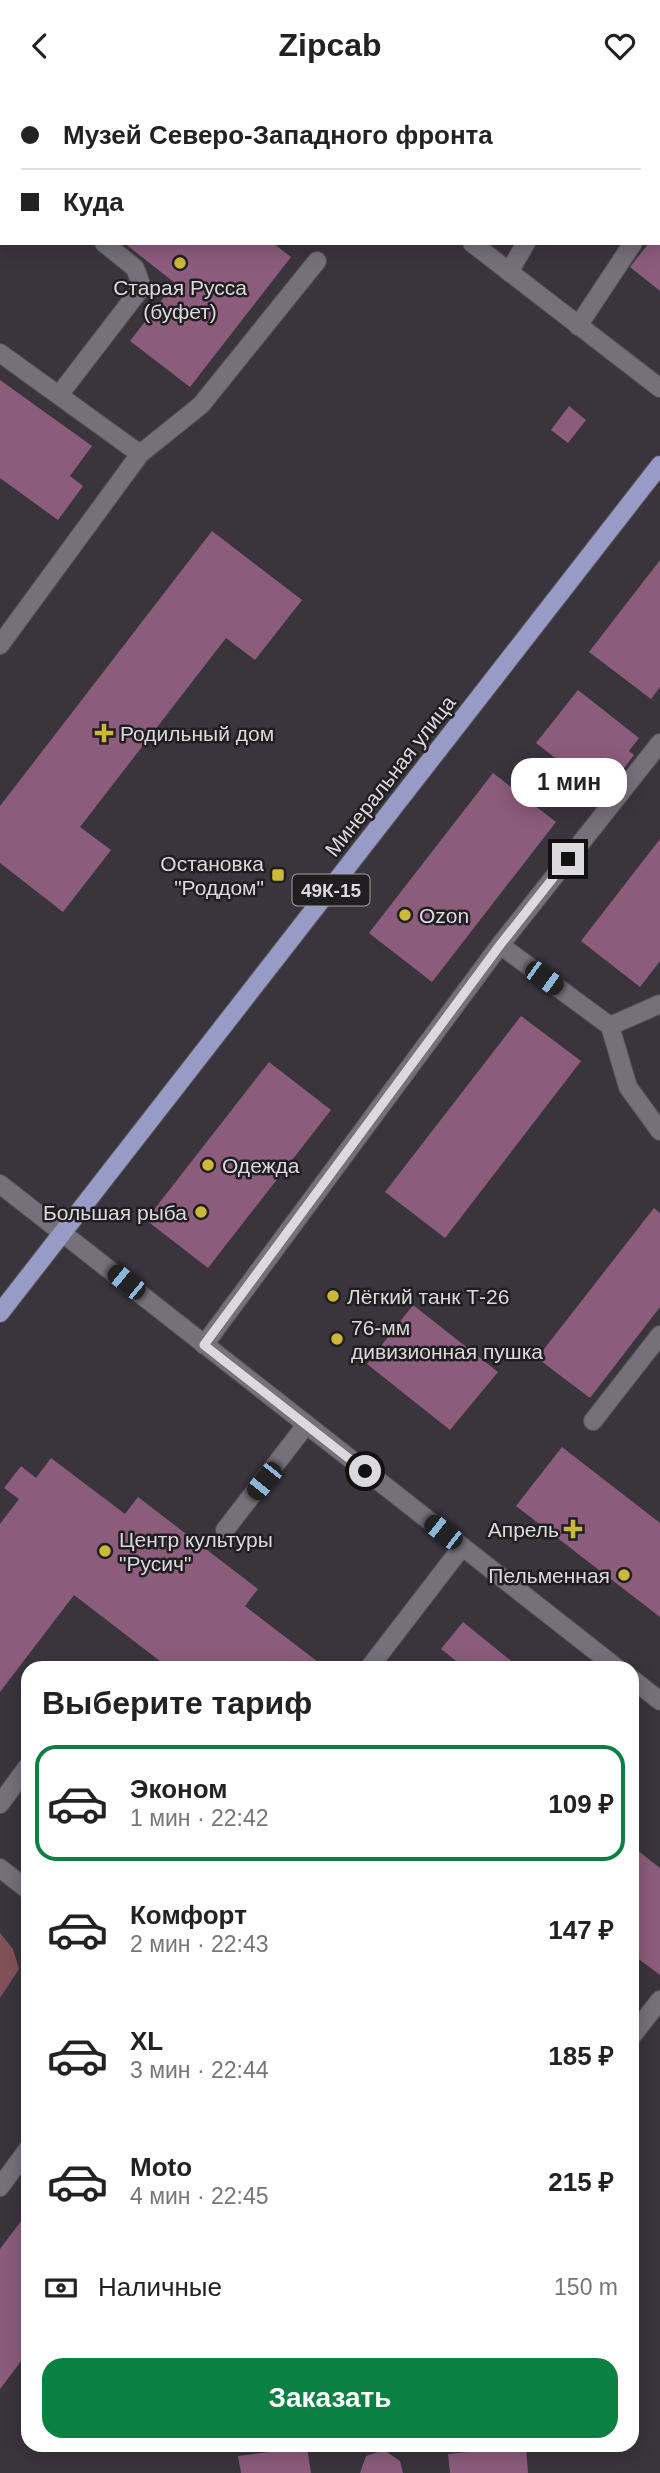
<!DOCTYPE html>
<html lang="ru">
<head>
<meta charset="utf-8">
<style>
	body { margin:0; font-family:Helvetica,sans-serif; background:#f6f6f6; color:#222; height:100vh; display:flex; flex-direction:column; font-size:26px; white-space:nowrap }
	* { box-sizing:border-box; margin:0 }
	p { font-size:23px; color:#767676 }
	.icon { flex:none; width:38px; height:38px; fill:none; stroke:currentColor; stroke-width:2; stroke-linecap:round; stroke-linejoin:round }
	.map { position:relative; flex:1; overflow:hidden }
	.details { position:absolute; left:21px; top:1570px; width:618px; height:791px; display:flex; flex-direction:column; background:#fff; border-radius:21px; box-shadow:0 4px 18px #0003 }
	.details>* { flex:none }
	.hud { position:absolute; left:0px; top:0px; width:662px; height:154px; box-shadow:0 4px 18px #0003; display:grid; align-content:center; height:154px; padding:0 21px; background:#fff }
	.end { position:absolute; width:32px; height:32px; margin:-16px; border:9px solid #dcd9de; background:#111; box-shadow:0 0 0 4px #111 }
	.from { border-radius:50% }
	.bubble { position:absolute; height:49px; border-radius:21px; background:#fff; box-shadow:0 4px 18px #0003; font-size:23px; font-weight:700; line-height:49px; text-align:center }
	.car { position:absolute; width:21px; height:42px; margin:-21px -10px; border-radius:9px; box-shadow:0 0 5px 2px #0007; background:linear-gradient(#222 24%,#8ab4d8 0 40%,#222 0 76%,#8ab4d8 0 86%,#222 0) }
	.hud b { display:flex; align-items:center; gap:24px; height:66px; font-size:26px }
	.hud b+b { border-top:2px solid #e0e0e0 }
	.hud i { width:18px; height:18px; background:#222 }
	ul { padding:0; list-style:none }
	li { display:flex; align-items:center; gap:21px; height:116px; margin:0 14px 10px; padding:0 7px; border:4px solid transparent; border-radius:21px }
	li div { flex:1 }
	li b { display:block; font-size:26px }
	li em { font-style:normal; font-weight:700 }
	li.active { border-color:#0b8043 }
	li>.icon { width:63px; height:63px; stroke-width:1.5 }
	h2 { padding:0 21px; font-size:32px; line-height:84px }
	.pay { display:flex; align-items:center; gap:18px; height:77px; padding:0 21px; font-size:26px }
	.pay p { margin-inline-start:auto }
	.action { display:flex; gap:14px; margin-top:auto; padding:14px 21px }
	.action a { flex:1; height:80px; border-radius:21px; background:#0b8043; color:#fff; font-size:28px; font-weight:700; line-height:80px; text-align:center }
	header { display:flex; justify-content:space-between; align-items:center; height:91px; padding:0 21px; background:#fff; font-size:32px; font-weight:700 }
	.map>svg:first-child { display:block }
	.green { fill:#825259 }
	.building { fill:#8c5c7c }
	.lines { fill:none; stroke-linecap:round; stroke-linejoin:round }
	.minor-casing { stroke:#555258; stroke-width:20 }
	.major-casing { stroke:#555258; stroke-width:20 }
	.minor { stroke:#757079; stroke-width:18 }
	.major { stroke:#989bc5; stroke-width:18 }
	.route { stroke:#dcd9de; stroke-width:9 }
	.poi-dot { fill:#ccb939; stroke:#201e21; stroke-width:2.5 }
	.labels { text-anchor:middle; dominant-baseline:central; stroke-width:5; stroke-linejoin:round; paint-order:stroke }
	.shield { fill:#201e21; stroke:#a4a1a5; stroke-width:2 }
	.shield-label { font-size:19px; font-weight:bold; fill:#dcd9de }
	.poi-label { font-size:21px; fill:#dcd9de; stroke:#201e21; text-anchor:start }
	.street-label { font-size:21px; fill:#dcd9de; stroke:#201e21 }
</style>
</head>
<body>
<header><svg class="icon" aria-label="back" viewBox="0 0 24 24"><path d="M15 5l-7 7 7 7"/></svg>Zipcab<svg class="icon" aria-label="heart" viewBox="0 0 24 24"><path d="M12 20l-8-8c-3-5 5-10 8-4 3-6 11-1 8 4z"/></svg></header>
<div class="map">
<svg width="660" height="2382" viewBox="0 0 660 2382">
	<rect width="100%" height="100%" fill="#3a353d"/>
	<polygon class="green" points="0,1842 13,1858 19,1878 0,1907"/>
	<g class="building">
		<polygon points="124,152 273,152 291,166 190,296 130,250 175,192"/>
		<polygon points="649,152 660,152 660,200 630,176"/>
		<polygon points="0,289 92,355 70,385 83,395 58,429 0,387"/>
		<polygon points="569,315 586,329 568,352 551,339"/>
		<polygon points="212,440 302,509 255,569 226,547 80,736 111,759 63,821 0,772 0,715"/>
		<polygon points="660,469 660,596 651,608 589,561"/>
		<polygon points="578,599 639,647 629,660 634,664 618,685 611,680 596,699 536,652"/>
		<polygon points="493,682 556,731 432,891 369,842"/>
		<polygon points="660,748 660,870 640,896 581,850"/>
		<polygon points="521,925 581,970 445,1147 385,1101"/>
		<polygon points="269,971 331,1019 208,1177 146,1129"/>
		<polygon points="654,1117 660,1122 660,1216 590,1307 537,1267"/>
		<polygon points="413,1214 498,1281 450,1339 367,1273"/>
		<polygon points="562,1356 660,1432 660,1526 516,1415"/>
		<polygon points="51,1367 125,1423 138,1406 258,1498 245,1515 318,1571 314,1577 169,1577 74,1504 0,1601 0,1433 19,1408 4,1397 21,1375 36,1387"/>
		<polygon points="463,1531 520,1577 465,1577 441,1558"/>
		<polygon points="632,1755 660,1777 660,1884 632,1863"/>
		<polygon points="28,2121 28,2261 0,2298 0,2158"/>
		<polygon points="526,2355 528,2382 450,2382 448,2363"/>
		<polygon points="307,2356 311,2382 241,2382 238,2365"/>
		<polygon points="384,2359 400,2370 403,2382 360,2382 366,2365"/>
	</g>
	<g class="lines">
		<defs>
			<g id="minor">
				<polyline points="276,0 278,2"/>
				<polyline points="575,0 576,2"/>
				<polyline points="0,73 2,74"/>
				<polyline points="472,152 660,297"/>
				<polyline points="509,181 526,152"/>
				<polyline points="578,235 633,152"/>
				<polyline points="0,262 140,363"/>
				<polyline points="59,304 142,196 135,177 104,152"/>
				<polyline points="0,554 140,363 201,314 317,170"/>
				<polyline points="500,854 610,935 628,996 660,1040"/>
				<polyline points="610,935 660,913"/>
				<polyline points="0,1093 617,1577"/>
				<polyline points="204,1254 500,854 660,652"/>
				<polyline points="593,1330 660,1244"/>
				<polyline points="225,1439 306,1334"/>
				<polyline points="369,1577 462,1456"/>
				<polyline points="632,1588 660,1610"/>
				<polyline points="0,1713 28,1675"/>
				<polyline points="0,1777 28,1799"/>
				<polyline points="632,1945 660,1909"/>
				<polyline points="0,2096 28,2058"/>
			</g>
			<polyline id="major" points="0,1222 660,374"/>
		</defs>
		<use href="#minor" class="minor-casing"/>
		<use href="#major" class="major-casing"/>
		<use href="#minor" class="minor"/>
		<use href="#major" class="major"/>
	</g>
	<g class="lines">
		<polyline class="route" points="365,1380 204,1254 500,854 568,768"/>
	</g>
	<g class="poi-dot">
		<circle cx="180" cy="172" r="7"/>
		<path d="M100.5 631.5h7v7h7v7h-7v7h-7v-7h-7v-7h7z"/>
		<rect x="271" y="777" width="14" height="14" rx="3.5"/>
		<circle cx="405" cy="824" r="7"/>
		<circle cx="208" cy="1074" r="7"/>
		<circle cx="201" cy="1121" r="7"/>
		<circle cx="333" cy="1205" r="7"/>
		<circle cx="337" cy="1248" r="7"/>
		<path d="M569.5 1427.5h7v7h7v7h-7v7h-7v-7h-7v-7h7z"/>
		<circle cx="105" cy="1460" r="7"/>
		<circle cx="624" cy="1484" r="7"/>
	</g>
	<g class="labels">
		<rect class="shield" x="292.5" y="783.5" width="77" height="31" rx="5"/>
		<g class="shield-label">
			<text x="331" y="799">49К-15</text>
		</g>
		<g class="poi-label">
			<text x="180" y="196" text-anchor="middle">Старая Русса<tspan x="180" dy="24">(буфет)</tspan></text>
			<text x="120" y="642">Родильный дом</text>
			<text x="264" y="772" text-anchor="end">Остановка<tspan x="264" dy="24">"Роддом"</tspan></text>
			<text x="419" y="824">Ozon</text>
			<text x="222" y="1074">Одежда</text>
			<text x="187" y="1121" text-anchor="end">Большая рыба</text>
			<text x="347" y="1205">Лёгкий танк Т-26</text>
			<text x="351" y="1236">76-мм<tspan x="351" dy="24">дивизионная пушка</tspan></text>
			<text x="559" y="1438" text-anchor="end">Апрель</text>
			<text x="119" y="1448">Центр культуры<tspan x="119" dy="24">"Русич"</tspan></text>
			<text x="610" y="1484" text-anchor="end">Пельменная</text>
		</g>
		<g class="street-label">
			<text transform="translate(390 685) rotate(-52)">Минеральная улица</text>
		</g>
	</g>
</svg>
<i class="end from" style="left:365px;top:1380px"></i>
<i class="end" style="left:568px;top:768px"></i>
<div class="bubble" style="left:511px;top:667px;width:116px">1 мин</div>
<i class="car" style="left:544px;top:887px;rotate:126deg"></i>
<i class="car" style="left:126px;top:1191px;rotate:309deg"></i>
<i class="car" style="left:264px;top:1390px;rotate:219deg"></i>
<i class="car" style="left:443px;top:1441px;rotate:308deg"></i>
<div class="hud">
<b><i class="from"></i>Музей Северо-Западного фронта</b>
<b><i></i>Куда</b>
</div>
<section class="details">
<h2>Выберите тариф</h2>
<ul>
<li class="active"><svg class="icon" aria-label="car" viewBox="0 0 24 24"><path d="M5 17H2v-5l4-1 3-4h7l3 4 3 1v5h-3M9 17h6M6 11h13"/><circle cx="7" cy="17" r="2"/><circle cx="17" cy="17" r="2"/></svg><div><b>Эконом</b><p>1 мин · 22:42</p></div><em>109 ₽</em></li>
<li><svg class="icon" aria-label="car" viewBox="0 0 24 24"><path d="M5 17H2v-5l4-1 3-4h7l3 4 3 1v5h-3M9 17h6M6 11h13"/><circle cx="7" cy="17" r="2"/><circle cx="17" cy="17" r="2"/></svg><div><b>Комфорт</b><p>2 мин · 22:43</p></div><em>147 ₽</em></li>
<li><svg class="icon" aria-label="car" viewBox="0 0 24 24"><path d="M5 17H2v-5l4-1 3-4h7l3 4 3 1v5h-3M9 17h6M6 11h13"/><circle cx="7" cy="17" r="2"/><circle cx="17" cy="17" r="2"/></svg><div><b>XL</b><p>3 мин · 22:44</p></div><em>185 ₽</em></li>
<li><svg class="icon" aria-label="car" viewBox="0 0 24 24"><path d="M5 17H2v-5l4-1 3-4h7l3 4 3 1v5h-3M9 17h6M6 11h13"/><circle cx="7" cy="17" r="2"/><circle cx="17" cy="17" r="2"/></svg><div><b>Moto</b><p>4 мин · 22:45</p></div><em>215 ₽</em></li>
</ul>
<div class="pay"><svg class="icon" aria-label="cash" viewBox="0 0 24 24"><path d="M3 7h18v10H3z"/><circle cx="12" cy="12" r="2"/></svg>Наличные<p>150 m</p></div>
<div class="action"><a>Заказать</a></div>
</section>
</div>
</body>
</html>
